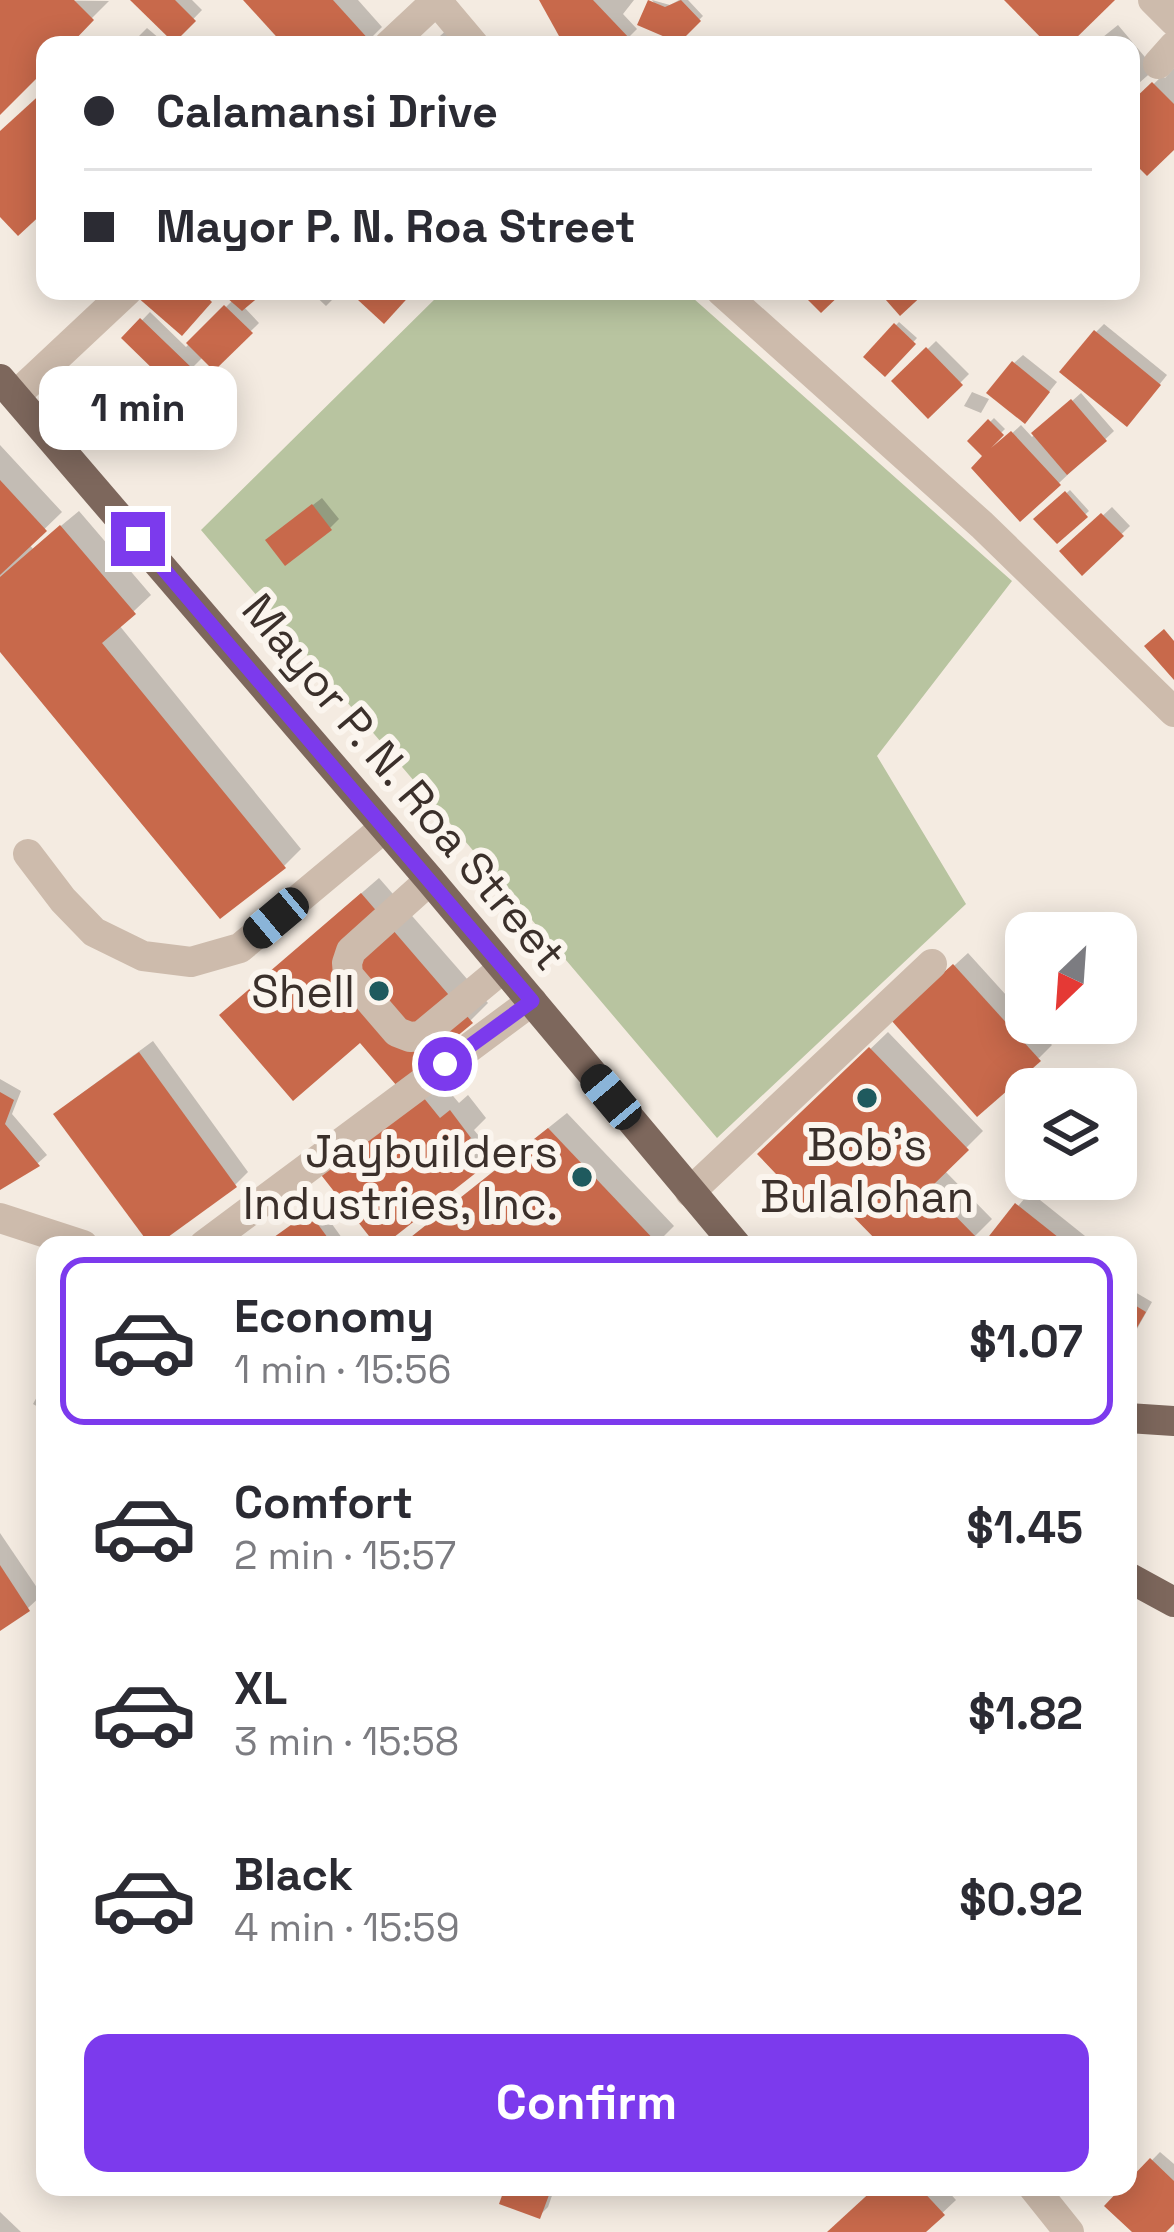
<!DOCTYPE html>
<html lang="en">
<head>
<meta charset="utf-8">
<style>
	body { margin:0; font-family:"Space Grotesk",sans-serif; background:#f2f2f3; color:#2b2b33; height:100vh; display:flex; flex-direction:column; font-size:45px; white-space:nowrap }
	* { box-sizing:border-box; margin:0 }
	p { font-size:39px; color:#7c7c81 }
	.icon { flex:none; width:66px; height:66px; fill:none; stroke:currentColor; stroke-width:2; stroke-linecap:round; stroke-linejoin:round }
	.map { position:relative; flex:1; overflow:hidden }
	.side { position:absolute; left:36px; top:1236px; width:1101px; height:960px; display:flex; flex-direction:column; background:#fff; border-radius:24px; box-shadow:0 6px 30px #0003 }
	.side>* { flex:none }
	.guide { position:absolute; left:36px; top:36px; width:1104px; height:264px; border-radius:24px; box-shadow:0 6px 30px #0003; display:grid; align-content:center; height:264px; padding:0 48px; background:#fff }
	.needle { width:78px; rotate:205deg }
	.controls { position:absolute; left:1005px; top:912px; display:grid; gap:24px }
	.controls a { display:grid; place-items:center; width:132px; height:132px; border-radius:24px; background:#fff; box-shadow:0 6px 30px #0003; font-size:60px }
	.end { position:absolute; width:54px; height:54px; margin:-27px; border:15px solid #7c3aed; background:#fff; box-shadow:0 0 0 6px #fff }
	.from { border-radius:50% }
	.bubble { position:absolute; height:84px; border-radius:24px; background:#fff; box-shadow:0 6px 30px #0003; font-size:39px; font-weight:600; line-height:84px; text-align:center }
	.car { position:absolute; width:36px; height:72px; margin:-36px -18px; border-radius:15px; box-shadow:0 0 9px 3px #0007; background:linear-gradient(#222 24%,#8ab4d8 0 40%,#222 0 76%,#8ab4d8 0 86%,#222 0) }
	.guide b { display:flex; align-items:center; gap:42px; height:114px; font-size:45px }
	.guide b+b { border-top:3px solid #e1e1e2 }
	.guide i { width:30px; height:30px; background:#2b2b33 }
	ul { padding:21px 0 0; list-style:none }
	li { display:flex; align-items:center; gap:36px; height:168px; margin:0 24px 18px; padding:0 24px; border:6px solid transparent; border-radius:24px }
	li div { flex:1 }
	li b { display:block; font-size:45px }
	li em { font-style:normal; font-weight:600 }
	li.active { border-color:#7c3aed }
	li>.icon { width:108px; height:108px; stroke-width:1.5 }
	.button { display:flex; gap:24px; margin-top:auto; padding:24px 48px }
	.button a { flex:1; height:138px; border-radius:24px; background:#7c3aed; color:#fff; font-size:48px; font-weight:600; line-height:138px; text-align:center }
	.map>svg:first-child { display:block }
	.green { fill:#b8c4a0 }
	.shadow { fill:#0003 }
	.building { fill:#c8694b }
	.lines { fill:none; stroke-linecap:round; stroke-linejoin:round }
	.minor { stroke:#cdbbac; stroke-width:30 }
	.major { stroke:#7d675c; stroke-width:30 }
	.route { stroke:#7c3aed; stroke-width:15 }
	.poi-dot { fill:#1f5a5e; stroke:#fbf5ee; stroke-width:4.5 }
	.labels { text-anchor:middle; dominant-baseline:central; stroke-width:12; stroke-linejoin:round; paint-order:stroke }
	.street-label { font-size:45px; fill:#3b302b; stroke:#fbf5ee }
	.poi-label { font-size:45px; fill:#3b302b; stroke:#fbf5ee; text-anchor:end }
</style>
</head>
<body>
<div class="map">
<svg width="1174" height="2232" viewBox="0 0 1174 2232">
	<rect width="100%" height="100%" fill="#f4ebe1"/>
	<polygon class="green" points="443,291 685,291 1012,581 877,756 966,904 717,1138 201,530"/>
	<g class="shadow">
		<polygon points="0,0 109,1 65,45 45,45 45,66 0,111"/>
		<polygon points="135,0 192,0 202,10 174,39"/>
		<polygon points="247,0 358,0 382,27 364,45 288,45"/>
		<polygon points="542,0 634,0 623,14 637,29 621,45 567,45"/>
		<polygon points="652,0 670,5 679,0 688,0 703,16 679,40"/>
		<polygon points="1118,25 1155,69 1131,90 1131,45 1093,45"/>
		<polygon points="450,27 466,45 430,45"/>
		<polygon points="147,28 160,39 154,45 130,45"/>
		<polygon points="1174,68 1174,146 1131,156 1131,106 1162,76 1165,78"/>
		<polygon points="145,291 219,291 181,332"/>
		<polygon points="223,291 261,291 243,306 259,323 214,367 204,356 182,378 125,338 150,312 186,347 233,300"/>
		<polygon points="310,291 341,291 326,306"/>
		<polygon points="431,291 450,291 441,300"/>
		<polygon points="899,322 917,338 885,373 867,356"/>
		<polygon points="1104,324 1167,375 1135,415 1096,332"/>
		<polygon points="936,341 969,374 928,415 895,381"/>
		<polygon points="1023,355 1057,382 1033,412 1014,363"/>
		<polygon points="972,392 989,399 981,413 964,406"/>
		<polygon points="1081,393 1114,431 1059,483 975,468 1021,425 1032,437"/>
		<polygon points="994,418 1005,429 982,451 971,441"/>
		<polygon points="0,445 62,512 29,544 33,549 79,511 151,595 119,625 301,849 284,866 220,914 0,648"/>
		<polygon points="1070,490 1089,511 1057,540 1037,519"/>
		<polygon points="322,498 339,519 330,528 278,532"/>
		<polygon points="1112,507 1130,526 1082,572 1064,552"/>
		<polygon points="379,878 488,1003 471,1020 361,1039 240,998"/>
		<polygon points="968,953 1026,1017 1026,1023 1031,1023 1052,1045 1039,1058 908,1008"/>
		<polygon points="888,1032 983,1131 944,1170 992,1219 966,1245 885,1245 834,1192 761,1154"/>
		<polygon points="153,1041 248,1172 235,1185 70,1102"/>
		<polygon points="437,1077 459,1103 468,1095 486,1118 474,1130 492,1152 475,1169 380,1245 322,1172"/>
		<polygon points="0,1079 21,1091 12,1114 47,1155 38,1163 0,1186"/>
		<polygon points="567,1113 674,1226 655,1245 401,1245"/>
		<polygon points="1030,1192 1095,1244 1095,1245 985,1245"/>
		<polygon points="319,1206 347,1245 264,1245"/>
		<polygon points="1128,1288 1152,1302 1128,1345"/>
		<polygon points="45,1382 45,1411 33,1404"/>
		<polygon points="0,1533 42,1595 28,1608 0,1627"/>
		<polygon points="1160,2152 1174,2164 1174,2220 1163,2232 1136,2232 1126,2187"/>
		<polygon points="508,2187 555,2187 548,2207 539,2216"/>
		<polygon points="879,2187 944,2187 956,2200 922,2232 830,2232"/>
		<polygon points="0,2212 21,2232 0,2232"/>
	</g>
	<g class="building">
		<polygon points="0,0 74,0 94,20 70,45 45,45 45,70 0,115"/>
		<polygon points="130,0 175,0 196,21 174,43"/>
		<polygon points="243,0 333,0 371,42 369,45 284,45"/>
		<polygon points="539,0 593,0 631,40 626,45 564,45"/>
		<polygon points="648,0 665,7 681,0 701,21 679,43 637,25"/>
		<polygon points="1004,0 1115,0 1069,45 1048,45"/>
		<polygon points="1152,82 1174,104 1174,150 1147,176 1131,160 1131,102"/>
		<polygon points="45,90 45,211 18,236 0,217 0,131"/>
		<polygon points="141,291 200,291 212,302 182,336 136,296"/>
		<polygon points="219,291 266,291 242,311"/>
		<polygon points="366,291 414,291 384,324 358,300"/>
		<polygon points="799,291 844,291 821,313"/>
		<polygon points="878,291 927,291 900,316"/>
		<polygon points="224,305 253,333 214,371 186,343"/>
		<polygon points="140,318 194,370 182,382 167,368 160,376 121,338"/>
		<polygon points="894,323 916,344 885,377 863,357"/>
		<polygon points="1094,330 1161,385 1127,427 1059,372"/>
		<polygon points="926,347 963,385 928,419 891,381"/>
		<polygon points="1012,361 1050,392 1025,424 986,393"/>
		<polygon points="1071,399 1107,441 1067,475 1031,433"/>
		<polygon points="988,419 1004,435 991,448 1011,431 1061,485 1020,522 971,468 982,456 967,441"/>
		<polygon points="0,480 47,531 0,575"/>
		<polygon points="1065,491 1088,517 1057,544 1033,519"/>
		<polygon points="312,504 332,530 285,566 265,540"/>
		<polygon points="1101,513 1124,536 1082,576 1059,551"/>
		<polygon points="60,525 136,614 102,643 286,868 220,919 0,652 0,577"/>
		<polygon points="1164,629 1174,641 1174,680 1144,646"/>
		<polygon points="361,893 473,1023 397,1086 360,1043 293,1101 219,1015"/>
		<polygon points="953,964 1041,1061 977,1117 891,1020"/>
		<polygon points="869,1047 969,1150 929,1189 977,1238 970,1245 881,1245 833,1196 814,1214 757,1154"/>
		<polygon points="139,1052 237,1187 157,1245 150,1245 53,1114"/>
		<polygon points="0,1092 14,1100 5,1124 40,1166 0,1190"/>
		<polygon points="419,1092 440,1118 450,1110 471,1138 458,1148 477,1172 384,1245 376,1245 318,1171"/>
		<polygon points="548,1128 659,1245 401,1245"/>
		<polygon points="1015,1203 1068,1245 982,1245"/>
		<polygon points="309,1212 333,1245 263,1245"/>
		<polygon points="1128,1301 1146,1312 1128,1343"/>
		<polygon points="0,1565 30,1611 0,1631"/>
		<polygon points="1150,2158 1174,2181 1174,2224 1166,2232 1132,2232 1104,2206 1122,2187 1128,2187 1128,2181"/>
		<polygon points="505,2187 552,2187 540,2219 499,2204"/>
		<polygon points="876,2187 919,2187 945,2215 926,2232 827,2232"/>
	</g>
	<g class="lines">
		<g class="minor">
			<polyline points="1153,0 1174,21"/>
			<polyline points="437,1 474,45"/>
			<polyline points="389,45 437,0"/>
			<polyline points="1158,64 1174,46"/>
			<polyline points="721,291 982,525 1174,712"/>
			<polyline points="15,396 127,291"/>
			<polyline points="28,854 63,900 94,932 143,956 191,962 240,948 385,827"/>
			<polyline points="430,880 351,951 347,963 348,975 397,1032 410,1037 421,1036 503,968"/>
			<polyline points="690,1192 932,964"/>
			<polyline points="0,1218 83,1245"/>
			<polyline points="204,1245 532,1001"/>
			<polyline points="1033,2187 1069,2232"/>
		</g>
		<g class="major">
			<polyline points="0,379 430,880 736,1245"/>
			<polyline points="1128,1418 1174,1421"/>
			<polyline points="1128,1577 1174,1602"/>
		</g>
	</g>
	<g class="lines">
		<polyline class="route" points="138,539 532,1001 445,1064"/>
	</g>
	<g class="poi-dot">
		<circle cx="379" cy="991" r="12"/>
		<circle cx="867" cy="1098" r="12"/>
		<circle cx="582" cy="1177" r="12"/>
	</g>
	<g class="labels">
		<g class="street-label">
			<text transform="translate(404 782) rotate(50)">Mayor P. N. Roa Street</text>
		</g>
		<g class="poi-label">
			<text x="355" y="991">Shell</text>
			<text x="867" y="1144" text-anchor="middle">Bob's<tspan x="867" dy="52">Bulalohan</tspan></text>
			<text x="558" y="1151">Jaybuilders<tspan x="558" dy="52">Industries, Inc.</tspan></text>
		</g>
	</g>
</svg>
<div class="controls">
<a><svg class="needle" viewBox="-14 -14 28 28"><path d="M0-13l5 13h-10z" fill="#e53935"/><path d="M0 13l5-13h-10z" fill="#7c7c81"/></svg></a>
<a><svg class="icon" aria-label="layers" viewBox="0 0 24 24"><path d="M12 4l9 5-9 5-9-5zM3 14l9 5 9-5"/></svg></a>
</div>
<i class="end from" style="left:445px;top:1064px"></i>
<i class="end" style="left:138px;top:539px"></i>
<div class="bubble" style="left:39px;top:366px;width:198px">1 min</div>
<i class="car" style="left:276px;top:918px;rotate:230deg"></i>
<i class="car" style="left:611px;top:1097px;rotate:320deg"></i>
<div class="guide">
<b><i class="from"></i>Calamansi Drive</b>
<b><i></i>Mayor P. N. Roa Street</b>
</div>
<section class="side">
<ul>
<li class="active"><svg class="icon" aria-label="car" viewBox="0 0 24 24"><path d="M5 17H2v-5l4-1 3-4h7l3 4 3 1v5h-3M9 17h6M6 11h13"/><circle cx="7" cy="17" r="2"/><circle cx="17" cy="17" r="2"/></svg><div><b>Economy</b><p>1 min · 15:56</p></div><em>$1.07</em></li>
<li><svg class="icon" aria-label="car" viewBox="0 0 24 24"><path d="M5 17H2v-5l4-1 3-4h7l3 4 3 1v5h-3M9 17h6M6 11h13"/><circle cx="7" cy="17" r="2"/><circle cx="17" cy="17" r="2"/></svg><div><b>Comfort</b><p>2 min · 15:57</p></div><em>$1.45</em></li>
<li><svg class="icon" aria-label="car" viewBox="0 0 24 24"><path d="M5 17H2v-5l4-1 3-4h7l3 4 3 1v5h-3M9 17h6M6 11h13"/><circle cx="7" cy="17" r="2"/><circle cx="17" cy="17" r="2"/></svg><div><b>XL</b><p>3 min · 15:58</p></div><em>$1.82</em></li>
<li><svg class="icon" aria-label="car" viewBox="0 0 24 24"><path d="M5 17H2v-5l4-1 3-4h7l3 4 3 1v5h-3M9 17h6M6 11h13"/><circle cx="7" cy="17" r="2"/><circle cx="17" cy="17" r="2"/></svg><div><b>Black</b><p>4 min · 15:59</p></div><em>$0.92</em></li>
</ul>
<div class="button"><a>Confirm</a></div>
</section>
</div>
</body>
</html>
